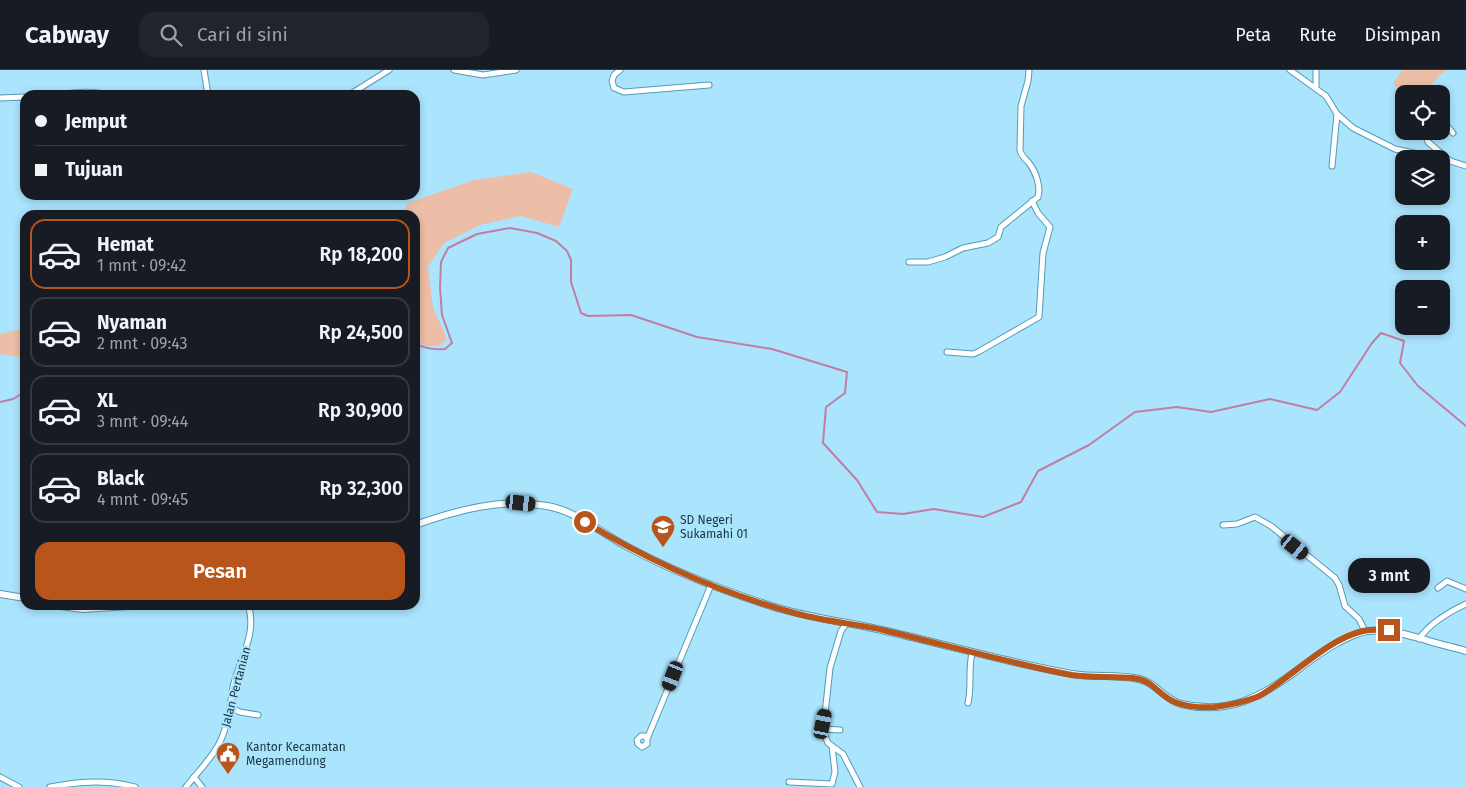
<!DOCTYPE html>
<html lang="id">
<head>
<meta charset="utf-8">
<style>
	body { margin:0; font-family:"Fira Sans",sans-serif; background:#20242c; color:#f1f3f6; height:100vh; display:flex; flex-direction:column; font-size:19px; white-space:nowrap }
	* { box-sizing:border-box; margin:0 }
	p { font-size:16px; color:#9ea1a6 }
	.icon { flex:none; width:28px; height:28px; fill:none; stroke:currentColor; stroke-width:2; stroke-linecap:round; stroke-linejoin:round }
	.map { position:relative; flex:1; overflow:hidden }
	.side { position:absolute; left:20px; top:140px; width:400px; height:400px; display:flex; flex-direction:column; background:#171b24; border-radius:15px; box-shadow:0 2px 8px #0003 }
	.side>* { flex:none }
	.guide { position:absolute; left:20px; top:20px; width:400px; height:110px; border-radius:15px; box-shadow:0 2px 8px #0003; display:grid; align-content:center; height:110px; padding:0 15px; background:#171b24 }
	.fabs { position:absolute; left:1395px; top:15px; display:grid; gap:10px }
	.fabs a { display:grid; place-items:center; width:55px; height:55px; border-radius:10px; background:#171b24; box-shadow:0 2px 8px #0003; font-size:25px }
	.end { position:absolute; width:22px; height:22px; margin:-11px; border:6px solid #b8551b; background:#fff; box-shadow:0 0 0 2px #fff }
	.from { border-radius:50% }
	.bubble { position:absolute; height:35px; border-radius:15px; background:#171b24; box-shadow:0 2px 8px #0003; font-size:16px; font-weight:600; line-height:35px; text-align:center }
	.car { position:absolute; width:15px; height:30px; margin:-15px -8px; border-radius:6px; box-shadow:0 0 4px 1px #0007; background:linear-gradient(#222 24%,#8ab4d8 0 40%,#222 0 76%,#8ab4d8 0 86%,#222 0) }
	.guide b { display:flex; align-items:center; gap:18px; height:48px; font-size:19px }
	.guide b+b { border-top:1px solid #363941 }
	.guide i { width:12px; height:12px; background:#f1f3f6 }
	ul { padding:9px 0 0; list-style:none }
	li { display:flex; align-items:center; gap:15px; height:70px; margin:0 10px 8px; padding:0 5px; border:2px solid #363941; border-radius:15px }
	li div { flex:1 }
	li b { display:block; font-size:19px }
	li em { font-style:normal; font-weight:600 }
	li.on { border-color:#b8551b }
	li>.icon { width:45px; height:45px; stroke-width:1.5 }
	.cta { display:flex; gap:10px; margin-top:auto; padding:10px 15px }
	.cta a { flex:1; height:58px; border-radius:15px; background:#b8551b; color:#fff; font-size:20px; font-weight:600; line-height:58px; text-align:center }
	header { display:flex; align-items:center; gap:30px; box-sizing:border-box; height:70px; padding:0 25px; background:#171b24; border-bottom:1px solid #363941 }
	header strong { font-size:24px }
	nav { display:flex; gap:28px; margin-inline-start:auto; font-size:18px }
	.search { width:350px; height:45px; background:#20242c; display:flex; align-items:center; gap:12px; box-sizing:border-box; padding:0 18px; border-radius:15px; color:#9ea1a6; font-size:19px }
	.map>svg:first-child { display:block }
	.green { fill:#edbea7 }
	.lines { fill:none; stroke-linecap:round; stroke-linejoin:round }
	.stream { stroke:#c17ea2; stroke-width:2 }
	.minor-casing { stroke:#529bb8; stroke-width:7 }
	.tertiary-casing { stroke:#529bb8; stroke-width:8 }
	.minor { stroke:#fff; stroke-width:5 }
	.tertiary { stroke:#fff; stroke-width:6 }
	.route { stroke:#b8551b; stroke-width:6 }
	.labels { text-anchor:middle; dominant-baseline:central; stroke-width:4.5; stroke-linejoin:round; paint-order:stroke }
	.poi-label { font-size:12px; fill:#163541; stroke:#abe4fd; text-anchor:start }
	.street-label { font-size:12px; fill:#163541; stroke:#abe4fd }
</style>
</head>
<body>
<header>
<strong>Cabway</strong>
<div class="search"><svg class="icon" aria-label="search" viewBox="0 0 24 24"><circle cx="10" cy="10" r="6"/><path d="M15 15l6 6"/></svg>Cari di sini</div>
<nav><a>Peta</a><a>Rute</a><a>Disimpan</a></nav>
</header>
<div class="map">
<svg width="1466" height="717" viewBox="0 0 1466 717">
	<rect width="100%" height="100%" fill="#abe4fd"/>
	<g class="green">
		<path d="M1402 0H1447C1434 7 1425 30 1406 24 1402 22 1397 17 1393 14Z"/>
		<polygon points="531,102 573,119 559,157 521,146 480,155 444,173 428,197 433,237 447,269 440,276 425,276 415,269 415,145 401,145 408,133 474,110"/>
		<polygon points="25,258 25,288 0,284 0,264"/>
	</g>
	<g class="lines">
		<g class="stream">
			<path d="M415 273C425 279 434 280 445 279L452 273 442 245 440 218 441 192 448 178 477 164 510 158 537 163 556 171 567 181 571 190V212L581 243 588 246 631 245 697 267 772 279 847 302 845 323 826 337 823 373 857 410 877 442 903 444 934 439 983 447 1021 432 1038 401 1089 375 1135 342 1177 337 1211 342 1270 329 1317 340 1340 322 1372 273 1381 263 1404 271 1400 293 1418 316 1466 356"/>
			<polyline points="0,332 13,329 25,322"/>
		</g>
		<defs>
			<g id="minor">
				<polyline points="204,0 208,25"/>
				<polyline points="454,0 483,5 516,0"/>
				<polyline points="620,0 614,5 612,11 614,18 624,22 709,15"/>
				<polyline points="1290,0 1326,26 1337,44 1353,58 1395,79 1441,89"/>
				<polyline points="1316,18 1316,0"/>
				<path d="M55 25C73 23 90 20 108 25"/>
				<polyline points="349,25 389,0"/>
				<polyline points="0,28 25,27"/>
				<polyline points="1441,54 1448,57 1453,63"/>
				<polyline points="1427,61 1427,69 1428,72 1450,91"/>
				<polyline points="1447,90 1466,96"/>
				<polyline points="1332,96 1337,44"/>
				<path d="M909 192H928L945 187 963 178 988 173 998 167 1001 157 1038 127C1041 117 1036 102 1029 93 1025 88 1021 86 1020 80L1021 36 1028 11 1029 0"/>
				<polyline points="947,282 973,284 978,282 1039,247 1043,183 1050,157 1038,143 1032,131"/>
				<polyline points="1223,455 1237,454 1255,447 1271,456 1335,508 1339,515 1345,536 1359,549 1365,561"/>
				<polyline points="1438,518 1447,511 1466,519"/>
				<polyline points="846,554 841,561 830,598 823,662 828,673 843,684 860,717"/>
				<path d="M1419 569C1430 553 1449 542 1466 534"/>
				<path d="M968 633C972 616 968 600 972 583"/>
				<polyline points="231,638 240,642 258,645"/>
				<polyline points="823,659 840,660"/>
				<polyline points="647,669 645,666 641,666 637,670 638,674 642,677 647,674 647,669 711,515"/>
				<polyline points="0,707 19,717"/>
				<polyline points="194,707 202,717"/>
				<polyline points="789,712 832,714 835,702 832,676"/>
				<path d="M50 717C79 711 107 709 135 717"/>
				<path d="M186 717C197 703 211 689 219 674 228 656 230 636 233 617 239 590 258 563 248 535"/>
			</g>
			<g id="tertiary">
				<path d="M415 455C458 440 501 428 547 436 576 441 600 462 626 476 672 501 721 520 771 536 809 548 848 552 886 561 948 575 1009 593 1072 604 1094 608 1117 604 1139 609 1157 613 1163 629 1181 634 1227 645 1260 628 1296 601 1309 591 1322 581 1337 573 1347 568 1357 562 1368 561 1388 559 1404 564 1423 569 1437 574 1452 577 1466 581"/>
				<polyline points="0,524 25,528"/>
				<polyline points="53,535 83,539 144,535"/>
			</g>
		</defs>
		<use href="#minor" class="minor-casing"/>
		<use href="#tertiary" class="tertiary-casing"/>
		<use href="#minor" class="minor"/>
		<use href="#tertiary" class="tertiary"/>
	</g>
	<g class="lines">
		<path class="route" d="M585 452C651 492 723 524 798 544 828 552 858 554 887 561 949 576 1010 593 1072 605 1092 608 1113 606 1133 608 1151 610 1155 620 1169 629 1181 637 1202 638 1215 637 1230 635 1244 632 1257 627 1264 624 1270 619 1276 615 1302 597 1332 568 1363 561 1372 559 1381 560 1389 560"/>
	</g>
	<defs>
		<symbol id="school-pin" viewBox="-11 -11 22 30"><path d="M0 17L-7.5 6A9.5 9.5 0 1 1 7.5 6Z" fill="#b8551b" stroke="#abe4fd"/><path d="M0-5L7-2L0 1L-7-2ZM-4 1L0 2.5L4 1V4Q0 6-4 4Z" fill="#fff"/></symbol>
		<symbol id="civic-pin" viewBox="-11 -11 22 30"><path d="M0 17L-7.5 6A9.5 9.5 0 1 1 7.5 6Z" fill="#b8551b" stroke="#abe4fd"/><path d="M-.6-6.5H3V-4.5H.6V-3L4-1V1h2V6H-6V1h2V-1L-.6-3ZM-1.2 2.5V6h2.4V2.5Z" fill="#fff"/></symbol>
	</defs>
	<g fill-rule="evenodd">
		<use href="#school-pin" x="649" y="443" width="28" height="38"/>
		<use href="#civic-pin" x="214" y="670" width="28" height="38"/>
	</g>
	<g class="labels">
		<g class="poi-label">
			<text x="680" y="450">SD Negeri<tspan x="680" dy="14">Sukamahi 01</tspan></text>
			<text x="246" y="677">Kantor Kecamatan<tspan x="246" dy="14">Megamendung</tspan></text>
		</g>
		<g class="street-label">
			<text transform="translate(236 617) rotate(-75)">Jalan Pertanian</text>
		</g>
	</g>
</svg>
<div class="fabs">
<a><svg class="icon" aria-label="locate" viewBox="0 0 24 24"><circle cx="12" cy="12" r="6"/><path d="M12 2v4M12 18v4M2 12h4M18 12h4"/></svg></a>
<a><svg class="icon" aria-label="layers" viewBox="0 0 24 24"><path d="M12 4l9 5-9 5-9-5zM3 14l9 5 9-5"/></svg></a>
<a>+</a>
<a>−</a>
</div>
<i class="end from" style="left:585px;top:452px"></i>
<i class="end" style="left:1389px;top:560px"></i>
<div class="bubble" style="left:1348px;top:488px;width:82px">3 mnt</div>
<i class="car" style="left:521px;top:433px;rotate:96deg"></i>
<i class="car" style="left:1295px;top:477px;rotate:129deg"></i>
<i class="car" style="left:673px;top:606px;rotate:201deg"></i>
<i class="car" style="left:823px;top:654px;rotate:11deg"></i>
<div class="guide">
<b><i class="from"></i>Jemput</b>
<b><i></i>Tujuan</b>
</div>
<section class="side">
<ul>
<li class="on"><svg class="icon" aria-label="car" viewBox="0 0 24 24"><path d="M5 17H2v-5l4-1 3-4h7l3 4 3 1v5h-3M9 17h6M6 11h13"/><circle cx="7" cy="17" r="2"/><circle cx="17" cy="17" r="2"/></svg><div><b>Hemat</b><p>1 mnt · 09:42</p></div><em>Rp 18,200</em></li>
<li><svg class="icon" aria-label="car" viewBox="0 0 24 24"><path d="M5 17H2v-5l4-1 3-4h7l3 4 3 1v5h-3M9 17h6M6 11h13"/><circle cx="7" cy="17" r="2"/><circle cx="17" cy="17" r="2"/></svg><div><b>Nyaman</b><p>2 mnt · 09:43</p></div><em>Rp 24,500</em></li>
<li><svg class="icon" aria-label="car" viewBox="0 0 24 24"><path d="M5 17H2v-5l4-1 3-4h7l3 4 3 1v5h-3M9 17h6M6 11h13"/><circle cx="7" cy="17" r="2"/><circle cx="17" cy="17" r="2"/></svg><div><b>XL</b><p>3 mnt · 09:44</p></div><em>Rp 30,900</em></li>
<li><svg class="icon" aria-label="car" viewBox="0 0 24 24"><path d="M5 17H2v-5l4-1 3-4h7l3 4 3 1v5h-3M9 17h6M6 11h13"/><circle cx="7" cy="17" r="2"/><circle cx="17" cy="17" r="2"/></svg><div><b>Black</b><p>4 mnt · 09:45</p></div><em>Rp 32,300</em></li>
</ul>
<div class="cta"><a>Pesan</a></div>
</section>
</div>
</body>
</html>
